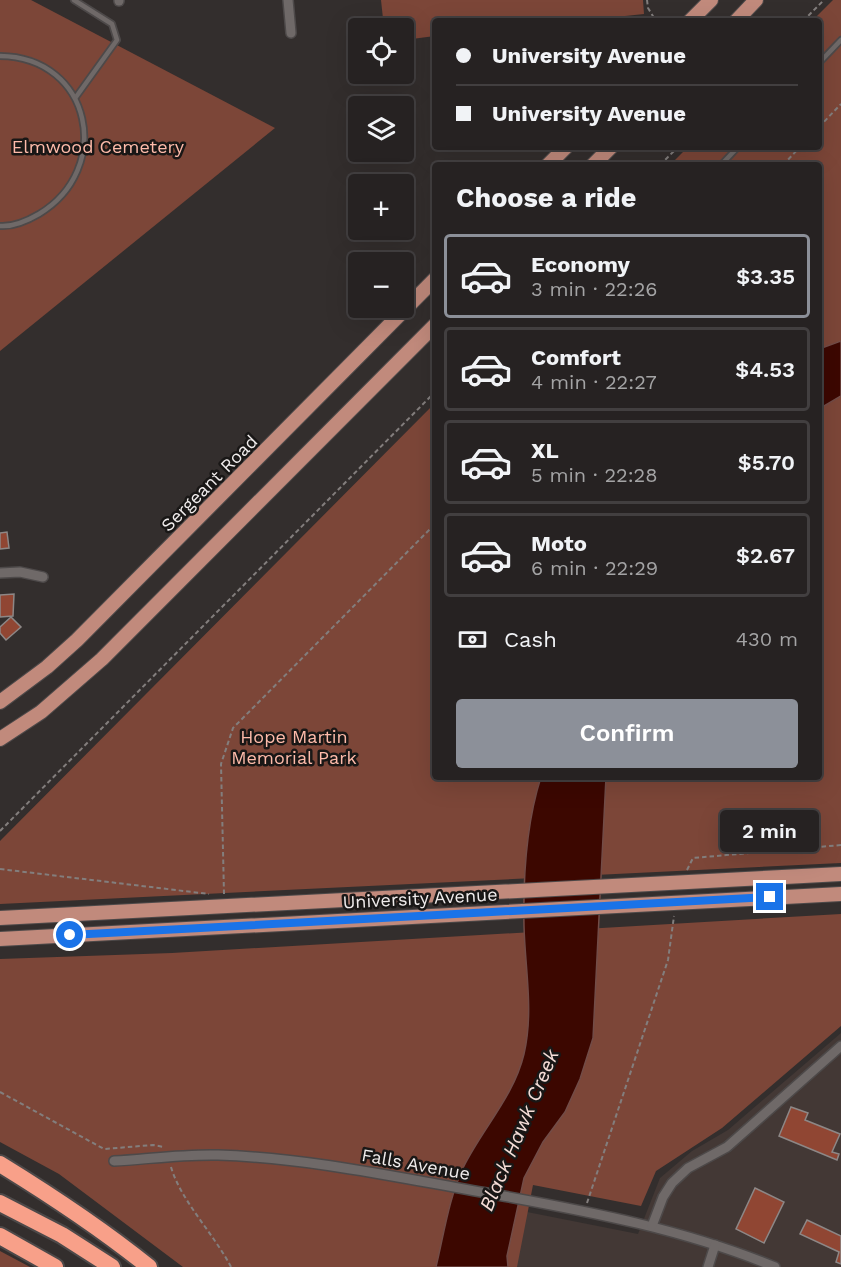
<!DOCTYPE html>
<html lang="en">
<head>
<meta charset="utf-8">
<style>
	body { margin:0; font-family:"Work Sans",sans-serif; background:#2e2a2a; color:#f1f3f6; height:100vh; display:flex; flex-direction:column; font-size:22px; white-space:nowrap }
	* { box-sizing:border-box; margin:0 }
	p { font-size:20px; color:#a4a4a5 }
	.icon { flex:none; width:33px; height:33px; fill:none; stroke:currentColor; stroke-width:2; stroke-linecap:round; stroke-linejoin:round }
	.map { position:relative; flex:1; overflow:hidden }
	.drawer { position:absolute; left:432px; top:162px; width:390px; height:618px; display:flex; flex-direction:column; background:#262222; border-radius:6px; box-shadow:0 6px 24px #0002,0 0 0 2px #423f40 }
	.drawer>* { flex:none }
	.hud { position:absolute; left:432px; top:18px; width:390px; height:132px; border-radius:6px; box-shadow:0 6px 24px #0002,0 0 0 2px #423f40; display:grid; align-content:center; height:132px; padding:0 24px; background:#262222 }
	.fabs { position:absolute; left:348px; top:18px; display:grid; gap:12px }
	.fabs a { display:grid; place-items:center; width:66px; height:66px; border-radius:6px; background:#262222; box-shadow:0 6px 24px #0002,0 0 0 2px #423f40; font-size:30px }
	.end { position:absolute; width:27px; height:27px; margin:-14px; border:8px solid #1a73e8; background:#fff; box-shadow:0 0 0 3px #fff }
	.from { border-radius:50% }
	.bubble { position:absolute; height:42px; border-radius:6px; background:#262222; box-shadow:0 6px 24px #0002,0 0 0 2px #423f40; font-size:20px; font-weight:600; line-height:42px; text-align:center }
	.hud b { display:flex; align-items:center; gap:21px; height:57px; font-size:22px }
	.hud b+b { border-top:2px solid #423f40 }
	.hud i { width:15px; height:15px; background:#f1f3f6 }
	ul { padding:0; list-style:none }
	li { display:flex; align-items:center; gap:18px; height:84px; margin:0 12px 9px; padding:0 12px; border:3px solid #423f40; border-radius:6px }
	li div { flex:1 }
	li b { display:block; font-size:22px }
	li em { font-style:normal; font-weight:600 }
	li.on { border-color:#8c9099 }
	li>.icon { width:54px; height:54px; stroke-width:1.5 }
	h2 { padding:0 24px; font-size:27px; line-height:72px }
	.pay { display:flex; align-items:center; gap:15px; height:66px; padding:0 24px; font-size:22px }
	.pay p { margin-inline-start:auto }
	.primary-button { display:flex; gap:12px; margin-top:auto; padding:12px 24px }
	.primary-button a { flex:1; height:69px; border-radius:6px; background:#8c9099; color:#fff; font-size:24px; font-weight:600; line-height:69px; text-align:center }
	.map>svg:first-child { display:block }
	.built { fill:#433835 }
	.green { fill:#7c4638 }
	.water { fill:#3c0700; stroke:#724c47; stroke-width:1.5 }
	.building { fill:#904633; stroke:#8d8786; stroke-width:1.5 }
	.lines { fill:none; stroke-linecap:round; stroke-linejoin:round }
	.service-casing { stroke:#4d4949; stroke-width:8 }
	.minor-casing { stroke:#4d4949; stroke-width:12 }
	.primary-casing { stroke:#4d4949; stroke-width:16 }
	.motorway-casing { stroke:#4d4949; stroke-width:20 }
	.path { stroke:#837e7d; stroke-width:2; stroke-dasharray:4.5 3; stroke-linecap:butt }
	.service { stroke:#6f6968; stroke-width:4.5 }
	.minor { stroke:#6f6968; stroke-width:9 }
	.primary { stroke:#c18a7c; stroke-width:14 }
	.motorway { stroke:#f8a089; stroke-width:16 }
	.route { stroke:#1a73e8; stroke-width:8 }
	.labels { text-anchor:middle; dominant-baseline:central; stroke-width:5; stroke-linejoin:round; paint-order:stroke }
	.park-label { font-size:18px; fill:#febbaa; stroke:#191716 }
	.street-label { font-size:18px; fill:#f0ecec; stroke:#191716 }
	.water-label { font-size:20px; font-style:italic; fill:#f5ddd7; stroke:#191716 }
</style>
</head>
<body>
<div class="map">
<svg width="841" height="1267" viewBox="0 0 841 1267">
	<rect width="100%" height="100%" fill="#332e2d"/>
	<polygon class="built" points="841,1033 841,1267 508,1267 517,1210 638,1234 660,1178 692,1151 728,1130"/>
	<g class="green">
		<polygon points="0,0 31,0 275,128 0,351"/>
		<polygon points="381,0 643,0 644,14 578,21 435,21 435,36 404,40 404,28 384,28"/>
		<polygon points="833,0 841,0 841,863 0,904 0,841 435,403 435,777 819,777 819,165 670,165 688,147 819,147 819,21 812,21"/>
		<polygon points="841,914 841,1026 722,1128 656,1171 641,1206 533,1185 517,1267 183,1267 59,1174 0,1142 0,959 172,953"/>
		<polygon points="0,1251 30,1267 0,1267"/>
	</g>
	<g class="water">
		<polygon points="841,341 841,396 819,409 819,349"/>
		<path d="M541 777H606L593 1038 580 1079 565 1112 543 1142 524 1178 507 1256 508 1267H436C444 1234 449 1197 464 1166 483 1128 514 1096 524 1054 534 1011 525 969 524 926 523 877 526 824 541 777Z"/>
	</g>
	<g class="building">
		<polygon points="7,532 9,548 0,549 0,533"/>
		<polygon points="14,594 13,616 0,617 0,595"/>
		<polygon points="11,617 21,627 6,640 0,633 0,627"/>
		<polygon points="791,1107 808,1113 805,1120 840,1134 832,1152 839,1154 837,1160 779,1136"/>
		<polygon points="755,1188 784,1202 764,1243 736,1229"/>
		<polygon points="807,1220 841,1236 841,1264 836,1262 839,1252 800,1234"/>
	</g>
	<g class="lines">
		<defs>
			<g id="service">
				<polyline points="74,0 112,24 117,40 76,97"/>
				<path d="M0 56C92 57 114 169 39 214 27 221 13 227 0 226"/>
				<polyline points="819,63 841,40"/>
				<polyline points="721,165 738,147"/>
			</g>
			<g id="minor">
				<polyline points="119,0 119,1"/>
				<polyline points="288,0 291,33"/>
				<polyline points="0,573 20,572 43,577"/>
				<path d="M114 1161C148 1159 184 1154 218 1155 312 1158 405 1179 498 1195 592 1212 686 1230 775 1267"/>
				<polyline points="652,1226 663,1197 672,1183 688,1168 727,1147 841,1046"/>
				<polyline points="708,1267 715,1245"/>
			</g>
			<g id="primary">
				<polyline points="690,21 711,0"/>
				<polyline points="736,21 756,0"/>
				<polyline points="548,165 566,147"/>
				<polyline points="593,165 611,147"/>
				<polyline points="0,702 47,667 77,640 435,279"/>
				<polyline points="0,739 41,712 102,659 435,325"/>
				<polyline points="0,918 841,874"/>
				<polyline points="0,939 841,894"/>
			</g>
			<g id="motorway">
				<path d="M0 1164C52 1196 102 1229 149 1267"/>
				<polyline points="0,1203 62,1235 112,1267"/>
				<polyline points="0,1236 55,1267"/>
			</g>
		</defs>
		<use href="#service" class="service-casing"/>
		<use href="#minor" class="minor-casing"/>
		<use href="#primary" class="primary-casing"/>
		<use href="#motorway" class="motorway-casing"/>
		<g class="path">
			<polyline points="647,0 648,8 656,21"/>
			<polyline points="803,21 824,0"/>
			<polyline points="819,127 841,104"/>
			<polyline points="660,165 678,147"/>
			<polyline points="783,165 800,147"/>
			<polyline points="0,831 435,392"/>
			<polyline points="0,869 209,894"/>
			<polyline points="687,870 693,858 841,845"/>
			<polyline points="224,894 221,764 233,728 435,524"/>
			<polyline points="0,1092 104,1149 153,1145 164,1147"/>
			<path d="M171 1167C181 1201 214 1234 231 1267"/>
			<polyline points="587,1203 668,960 674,916"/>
		</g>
		<use href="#service" class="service"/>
		<use href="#minor" class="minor"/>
		<use href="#primary" class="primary"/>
		<use href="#motorway" class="motorway"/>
	</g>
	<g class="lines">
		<polyline class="route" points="70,935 770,897"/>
	</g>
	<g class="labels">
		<g class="park-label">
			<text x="98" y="146">Elmwood Cemetery</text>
			<text x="294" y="736">Hope Martin<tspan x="294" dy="21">Memorial Park</tspan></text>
		</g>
		<g class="street-label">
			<text transform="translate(209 483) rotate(-45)">Sergeant Road</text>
			<text transform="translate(420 898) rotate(-3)">University Avenue</text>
			<text transform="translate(416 1164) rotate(10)">Falls Avenue</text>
		</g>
		<g class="water-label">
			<text transform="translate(519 1130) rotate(-67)">Black Hawk Creek</text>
		</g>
	</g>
</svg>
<div class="fabs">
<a><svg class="icon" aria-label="locate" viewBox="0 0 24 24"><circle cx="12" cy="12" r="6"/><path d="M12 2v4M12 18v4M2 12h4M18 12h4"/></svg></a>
<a><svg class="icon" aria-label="layers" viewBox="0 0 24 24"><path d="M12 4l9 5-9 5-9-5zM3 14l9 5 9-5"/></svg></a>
<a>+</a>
<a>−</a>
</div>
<i class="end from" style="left:70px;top:935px"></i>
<i class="end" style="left:770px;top:897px"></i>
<div class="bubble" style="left:720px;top:810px;width:99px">2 min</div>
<div class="hud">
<b><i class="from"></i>University Avenue</b>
<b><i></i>University Avenue</b>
</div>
<section class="drawer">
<h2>Choose a ride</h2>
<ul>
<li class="on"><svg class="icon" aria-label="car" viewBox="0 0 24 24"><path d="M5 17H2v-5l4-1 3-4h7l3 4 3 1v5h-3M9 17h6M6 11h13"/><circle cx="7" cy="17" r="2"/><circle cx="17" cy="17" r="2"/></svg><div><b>Economy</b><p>3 min · 22:26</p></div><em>$3.35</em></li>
<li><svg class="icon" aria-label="car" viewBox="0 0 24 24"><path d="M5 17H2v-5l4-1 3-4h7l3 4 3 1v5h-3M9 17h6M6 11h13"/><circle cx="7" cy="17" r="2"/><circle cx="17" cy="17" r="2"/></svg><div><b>Comfort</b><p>4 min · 22:27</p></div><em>$4.53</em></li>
<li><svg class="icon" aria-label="car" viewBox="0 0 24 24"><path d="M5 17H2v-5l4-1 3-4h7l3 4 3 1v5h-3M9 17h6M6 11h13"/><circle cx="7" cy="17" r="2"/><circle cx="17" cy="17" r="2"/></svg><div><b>XL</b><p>5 min · 22:28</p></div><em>$5.70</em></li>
<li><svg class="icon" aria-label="car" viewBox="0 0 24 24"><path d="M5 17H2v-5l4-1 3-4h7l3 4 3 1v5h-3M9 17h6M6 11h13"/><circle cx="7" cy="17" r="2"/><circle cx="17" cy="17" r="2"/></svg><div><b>Moto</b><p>6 min · 22:29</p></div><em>$2.67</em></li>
</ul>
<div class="pay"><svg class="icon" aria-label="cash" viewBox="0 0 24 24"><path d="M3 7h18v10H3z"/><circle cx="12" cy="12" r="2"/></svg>Cash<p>430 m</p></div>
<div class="primary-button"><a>Confirm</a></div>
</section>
</div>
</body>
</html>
